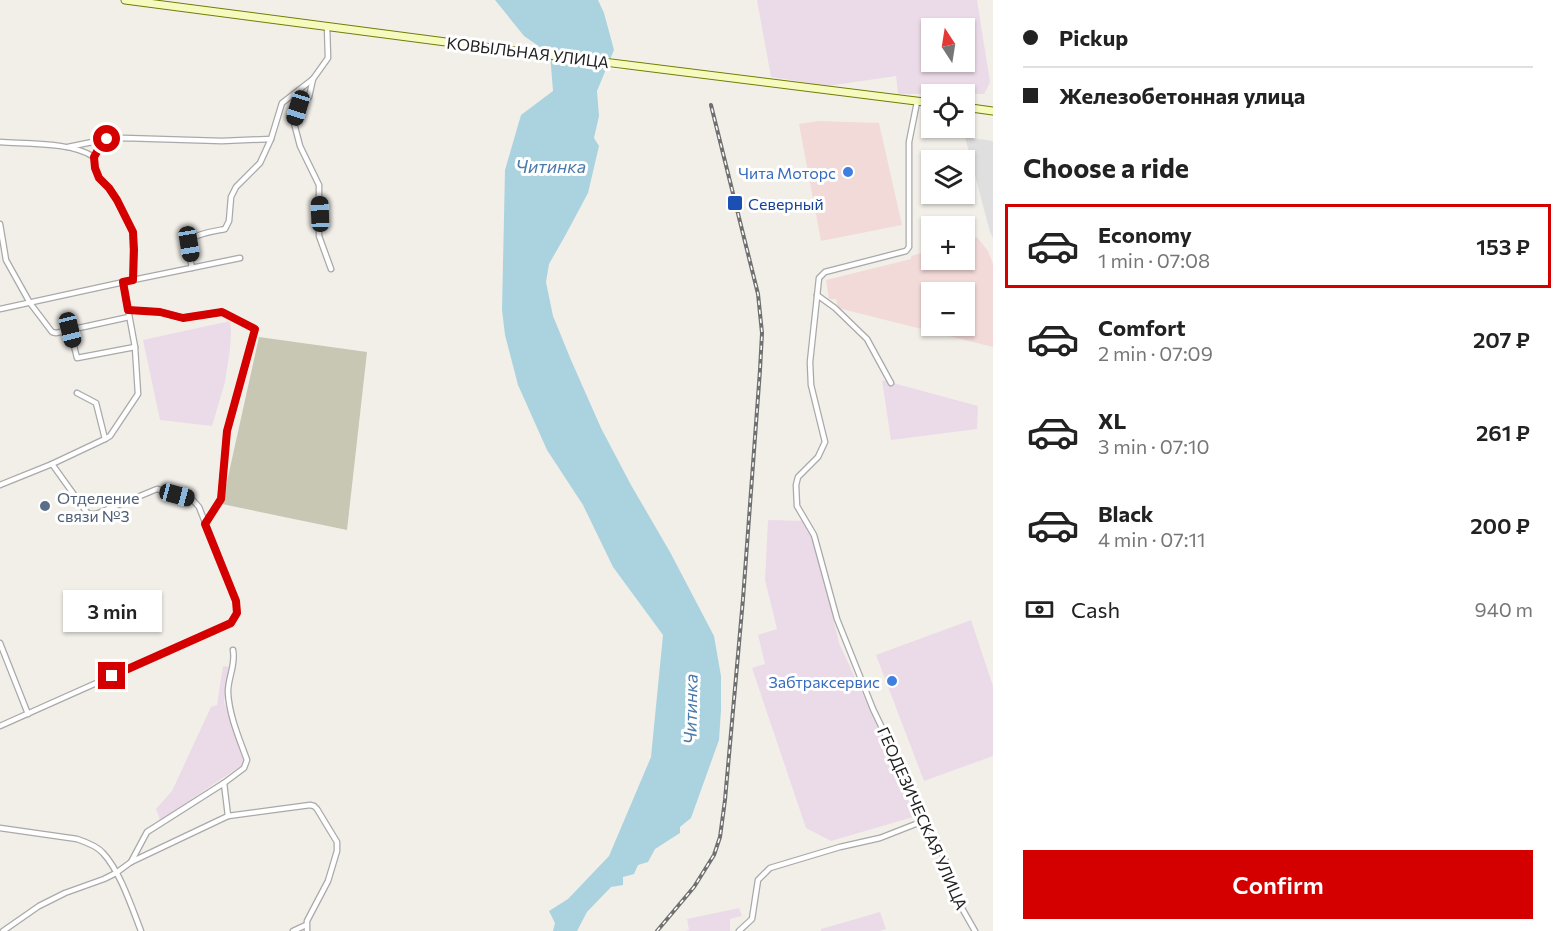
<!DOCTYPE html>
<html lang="en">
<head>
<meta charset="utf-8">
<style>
	body { margin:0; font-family:Commissioner,sans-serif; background:#f6f6f6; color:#222; height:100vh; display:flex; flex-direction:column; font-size:22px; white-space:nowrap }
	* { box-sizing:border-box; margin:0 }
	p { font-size:20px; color:#767676 }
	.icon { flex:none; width:33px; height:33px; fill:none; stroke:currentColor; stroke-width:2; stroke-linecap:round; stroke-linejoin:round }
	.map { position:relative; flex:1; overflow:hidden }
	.sheet { display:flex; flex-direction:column; background:#fff; width:570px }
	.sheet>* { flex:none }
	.banner { display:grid; align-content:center; height:132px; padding:0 30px; background:#fff }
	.needle { width:39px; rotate:348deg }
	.buttons { position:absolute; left:921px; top:18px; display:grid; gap:12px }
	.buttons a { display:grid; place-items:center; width:54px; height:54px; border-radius:0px; background:#fff; box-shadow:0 2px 4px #0004; font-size:30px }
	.end { position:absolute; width:27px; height:27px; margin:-14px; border:8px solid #d40000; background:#fff; box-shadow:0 0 0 3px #fff }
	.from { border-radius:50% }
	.bubble { position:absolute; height:42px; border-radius:0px; background:#fff; box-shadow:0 2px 4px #0004; font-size:20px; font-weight:600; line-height:42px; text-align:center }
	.car { position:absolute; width:18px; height:36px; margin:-18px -9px; border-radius:8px; box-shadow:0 0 4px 2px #0007; background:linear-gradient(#222 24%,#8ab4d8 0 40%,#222 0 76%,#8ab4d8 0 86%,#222 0) }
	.banner b { display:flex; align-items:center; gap:21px; height:57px; font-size:22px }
	.banner b+b { border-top:2px solid #e0e0e0 }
	.banner i { width:15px; height:15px; background:#222 }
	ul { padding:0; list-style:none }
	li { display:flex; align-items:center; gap:18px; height:84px; margin:0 12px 9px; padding:0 18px; border:3px solid transparent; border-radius:0px }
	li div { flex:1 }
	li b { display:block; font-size:22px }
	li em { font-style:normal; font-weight:600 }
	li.current { border-color:#d40000 }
	li>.icon { width:54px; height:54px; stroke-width:1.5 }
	h2 { padding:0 30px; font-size:27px; line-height:72px }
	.pay { display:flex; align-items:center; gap:15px; height:66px; padding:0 30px; font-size:22px }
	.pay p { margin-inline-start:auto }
	.action { display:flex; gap:12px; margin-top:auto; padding:12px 30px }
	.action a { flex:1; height:69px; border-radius:0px; background:#d40000; color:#fff; font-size:24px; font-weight:600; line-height:69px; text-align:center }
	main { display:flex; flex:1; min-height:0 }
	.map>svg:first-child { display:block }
	.residential { fill:#e0dfdf }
	.commercial { fill:#f2dad9; fill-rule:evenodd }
	.industrial { fill:#ebdbe8; fill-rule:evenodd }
	.construction { fill:#c7c7b4 }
	.water { fill:#aad3df }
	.pier { fill:#fff }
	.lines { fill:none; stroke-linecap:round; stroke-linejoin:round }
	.minor-casing { stroke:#a9a9a9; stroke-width:7 }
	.secondary-casing { stroke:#707d05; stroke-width:9 }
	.minor { stroke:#fff; stroke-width:4.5 }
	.secondary { stroke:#f7fabf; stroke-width:7 }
	.rail-casing { stroke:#707070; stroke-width:4 }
	.rail { stroke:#fff; stroke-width:1.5; stroke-dasharray:4.5; stroke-linecap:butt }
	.route { stroke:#d40000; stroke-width:8 }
	.shop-dot { fill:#3f7fe0; stroke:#fff; stroke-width:2 }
	.transit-dot { fill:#1a4fb4; stroke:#fff; stroke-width:2 }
	.service-dot { fill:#5c6f8a; stroke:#fff; stroke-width:2 }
	.labels { text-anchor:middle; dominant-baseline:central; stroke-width:6; stroke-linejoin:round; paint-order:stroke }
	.street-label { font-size:16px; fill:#222; stroke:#fff }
	.shop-label { font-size:16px; fill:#366cbe; stroke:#fff; text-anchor:end }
	.transit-label { font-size:16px; fill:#164399; stroke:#fff; text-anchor:start }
	.service-label { font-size:16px; fill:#4e5e75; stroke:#fff; text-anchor:start }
	.water-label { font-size:18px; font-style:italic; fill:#4a7aab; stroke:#fff }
</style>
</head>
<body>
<main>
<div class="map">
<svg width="993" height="931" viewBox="0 0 993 931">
	<rect width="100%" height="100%" fill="#f2efe9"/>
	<polygon class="residential" points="965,137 993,141 993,238 990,232"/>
	<g class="commercial">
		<polygon points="819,121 879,123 902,225 821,241 799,124"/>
		<path d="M977 237 988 251 993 264V347L838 308 836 299H829L826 280 911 259V256L931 250 932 260H964L965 241ZM932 292H964V326H932Z"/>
	</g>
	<g class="industrial">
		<path d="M757 0H977L990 82 984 94H898L896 76 828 86 771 77ZM964 28V62H932V28Z"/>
		<polygon points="230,321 231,331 230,349 225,382 212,426 160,420 143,340"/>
		<polygon points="882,380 978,406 977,429 891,440"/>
		<polygon points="768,520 807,521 830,604 839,643 903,782 913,817 831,841 806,828 752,668 765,664 758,635 777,629 765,580"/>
		<polygon points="971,620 993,686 993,756 924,781 876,655"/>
		<polygon points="223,666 229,667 224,702 245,763 160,820 156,809 172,791 211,707 217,705"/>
		<polygon points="739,908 742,916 730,919 730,931 685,931 689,930 687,919"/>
		<polygon points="880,912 886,929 880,931 821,931 821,929"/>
	</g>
	<polygon class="construction" points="259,337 367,352 347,530 222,504"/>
	<polygon class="water" points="495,0 598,0 604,13 614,50 597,91 599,116 594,138 599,146 588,193 565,236 549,264 546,282 553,316 571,360 601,428 631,485 670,552 714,636 721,676 721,710 719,740 691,818 680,827 680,833 655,849 648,862 638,865 634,874 623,877 623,885 611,887 587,912 577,931 553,931 555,923 549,911 568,899 609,856 651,757 663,635 613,567 583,505 547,450 518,385 505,335 502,310 505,170 521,115 553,91 550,54 524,36"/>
	<polygon class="pier" points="525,47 626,60 625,70 524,56"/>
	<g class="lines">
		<defs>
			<g id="minor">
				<polyline points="313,79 309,97 298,109 294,123 300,146 319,185 319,236 331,269"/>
				<polyline points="917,102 909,142 909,247 906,251 825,272 819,278 810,362 811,385 825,442 818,457 798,477 796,485 797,506 814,535 837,619 873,709 948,866 955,896 975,931"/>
				<path d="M0 142C27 144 72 142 94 157L95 168 99 178 109 188 117 200 133 232V280"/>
				<polyline points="68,147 107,139 124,138 222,141 271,139"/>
				<polyline points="94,157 98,150 116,139"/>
				<polyline points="0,224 6,260 30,303 52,332 56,333 129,317"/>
				<path d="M192 268C191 261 187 250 189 243 191 234 216 231 225 229L229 221 231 197 236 187 260 163 271 139 282 103 313 79 328 58 327 26"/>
				<polyline points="817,295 835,308 867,339 891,383"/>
				<polyline points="0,309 133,280 240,258"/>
				<polyline points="128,310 160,312 183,318 222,312 255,329 227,431 221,499 205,524"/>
				<polyline points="70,330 77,358 135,347"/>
				<polyline points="77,393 96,403 105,439"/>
				<polyline points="52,464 105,439 110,436 138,394 135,347 123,282"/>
				<polyline points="0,485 52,464 85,510 89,514 96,514 157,489 191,498 199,507 236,601 237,613 231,623 0,726"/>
				<polyline points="0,643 28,714"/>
				<polyline points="224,783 228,816"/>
				<path d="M0 828 77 839C86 842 97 846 103 853 120 871 132 908 141 931"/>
				<path d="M131 862 147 832 224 783 244 768 247 760C239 738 229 715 228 692 228 677 236 665 233 650"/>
				<polyline points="3,931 39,906 65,893 104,879 116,873 131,862 228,816 310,805 314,806 317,809 337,842 337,851 328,881 307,921 307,931"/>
				<polyline points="293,931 306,925"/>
				<polyline points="739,931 752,919 758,880 770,868 840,847 880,838 926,820"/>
			</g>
			<g id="secondary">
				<polyline points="125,0 484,47 932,103"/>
				<polyline points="964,107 993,111"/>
			</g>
		</defs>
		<use href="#minor" class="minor-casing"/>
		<use href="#secondary" class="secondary-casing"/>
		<use href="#minor" class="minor"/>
		<use href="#secondary" class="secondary"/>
		<defs>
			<polyline id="rail" points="657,931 694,887 714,855 720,837 725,800 743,599 760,370 762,333 758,294 711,105"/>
		</defs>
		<use href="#rail" class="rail-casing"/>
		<use href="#rail" class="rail"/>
	</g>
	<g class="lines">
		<polyline class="route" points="107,139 118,138 98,150 94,157 95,168 99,178 109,188 117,200 133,232 134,250 133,280 123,282 128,310 160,312 183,318 222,312 255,329 227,431 221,499 205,524 236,601 237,613 231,623 112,676"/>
	</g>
	<g class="shop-dot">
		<circle cx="848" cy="172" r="6"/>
		<circle cx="892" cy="681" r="6"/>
	</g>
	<rect class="transit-dot" x="727" y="195" width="16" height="16" rx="3"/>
	<circle class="service-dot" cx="45" cy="506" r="6"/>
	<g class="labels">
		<g class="street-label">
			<text transform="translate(528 52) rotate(7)">КОВЫЛЬНАЯ УЛИЦА</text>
			<text transform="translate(923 818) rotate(66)">ГЕОДЕЗИЧЕСКАЯ УЛИЦА</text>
		</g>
		<g class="shop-label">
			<text x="836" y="172">Чита Моторс</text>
			<text x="880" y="681">Забтраксервис</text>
		</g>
		<g class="transit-label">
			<text x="748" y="203">Северный</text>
		</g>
		<g class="service-label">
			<text x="57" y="497">Отделение<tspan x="57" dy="18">связи №3</tspan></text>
		</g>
		<g class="water-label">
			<text x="551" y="166">Читинка</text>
			<text transform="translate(690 709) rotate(-89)">Читинка</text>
		</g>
	</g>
</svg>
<div class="buttons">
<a><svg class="needle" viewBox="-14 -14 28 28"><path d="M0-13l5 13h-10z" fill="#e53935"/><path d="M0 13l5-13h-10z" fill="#767676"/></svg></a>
<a><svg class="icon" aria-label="locate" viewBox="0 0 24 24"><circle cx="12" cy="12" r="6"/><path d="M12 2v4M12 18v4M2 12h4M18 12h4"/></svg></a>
<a><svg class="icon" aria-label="layers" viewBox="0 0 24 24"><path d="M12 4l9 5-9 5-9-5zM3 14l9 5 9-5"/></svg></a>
<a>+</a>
<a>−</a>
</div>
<i class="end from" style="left:107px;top:139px"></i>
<i class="end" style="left:112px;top:676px"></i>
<div class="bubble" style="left:63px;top:590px;width:99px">3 min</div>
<i class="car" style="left:298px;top:108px;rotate:197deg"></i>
<i class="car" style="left:320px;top:214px;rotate:358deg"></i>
<i class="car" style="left:189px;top:244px;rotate:171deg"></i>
<i class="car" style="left:70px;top:330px;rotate:166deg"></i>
<i class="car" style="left:177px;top:495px;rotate:105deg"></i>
</div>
<section class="sheet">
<div class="banner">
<b><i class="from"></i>Pickup</b>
<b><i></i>Железобетонная улица</b>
</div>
<h2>Choose a ride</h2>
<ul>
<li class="current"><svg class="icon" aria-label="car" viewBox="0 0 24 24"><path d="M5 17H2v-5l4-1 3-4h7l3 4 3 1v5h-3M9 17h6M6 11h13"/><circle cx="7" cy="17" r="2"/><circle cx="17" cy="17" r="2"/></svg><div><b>Economy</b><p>1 min · 07:08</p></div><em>153 ₽</em></li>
<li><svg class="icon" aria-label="car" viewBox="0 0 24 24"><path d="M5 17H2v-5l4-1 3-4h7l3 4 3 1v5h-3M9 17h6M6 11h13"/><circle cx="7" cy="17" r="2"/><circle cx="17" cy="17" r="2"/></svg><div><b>Comfort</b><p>2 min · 07:09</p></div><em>207 ₽</em></li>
<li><svg class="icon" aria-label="car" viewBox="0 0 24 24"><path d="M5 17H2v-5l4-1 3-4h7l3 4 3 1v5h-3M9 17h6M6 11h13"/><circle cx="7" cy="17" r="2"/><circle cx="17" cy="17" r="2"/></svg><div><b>XL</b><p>3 min · 07:10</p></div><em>261 ₽</em></li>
<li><svg class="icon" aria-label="car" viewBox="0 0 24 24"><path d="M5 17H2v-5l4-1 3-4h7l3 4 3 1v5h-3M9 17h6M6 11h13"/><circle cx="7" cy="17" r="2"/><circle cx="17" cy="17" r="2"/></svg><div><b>Black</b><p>4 min · 07:11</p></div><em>200 ₽</em></li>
</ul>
<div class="pay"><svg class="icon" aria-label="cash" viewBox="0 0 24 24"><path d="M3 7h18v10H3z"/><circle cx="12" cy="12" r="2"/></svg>Cash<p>940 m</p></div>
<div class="action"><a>Confirm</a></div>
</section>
</main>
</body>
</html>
